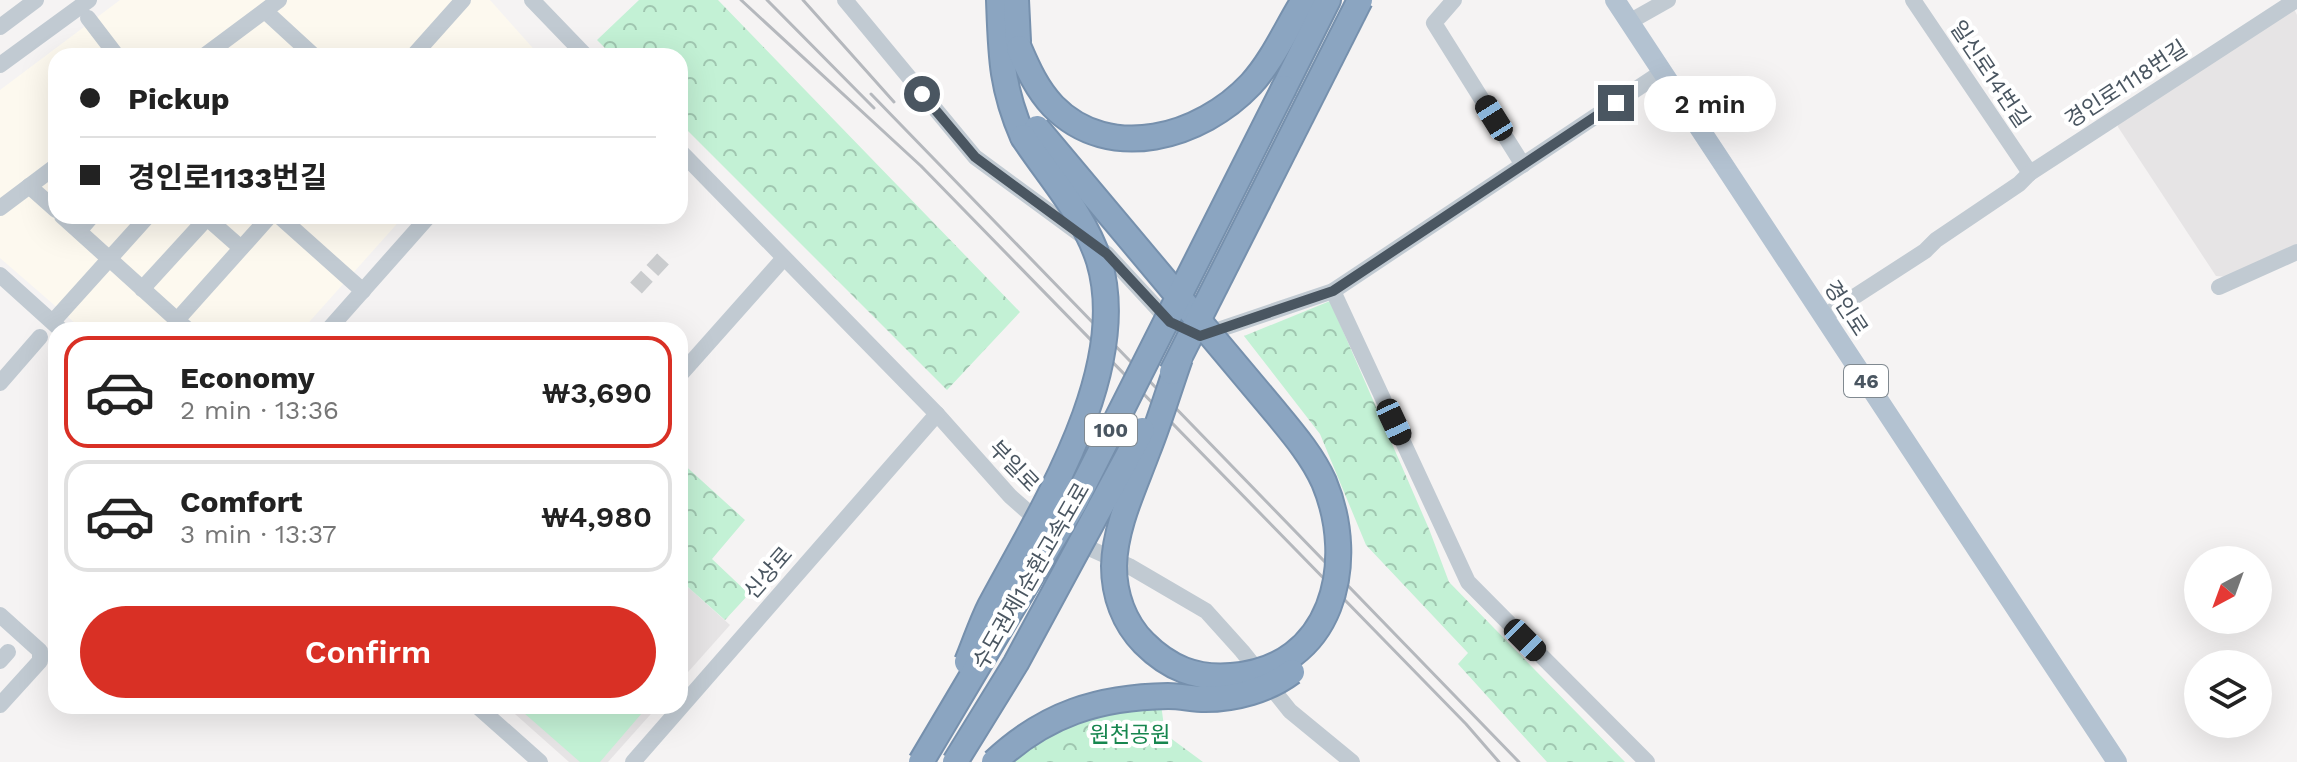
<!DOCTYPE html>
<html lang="en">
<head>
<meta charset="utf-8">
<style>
	body { margin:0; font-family:"Work Sans","Noto Sans KR",sans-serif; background:#f6f6f6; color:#222; height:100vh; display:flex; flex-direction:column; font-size:30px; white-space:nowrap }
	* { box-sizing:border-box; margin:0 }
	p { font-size:26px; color:#767676 }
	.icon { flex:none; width:44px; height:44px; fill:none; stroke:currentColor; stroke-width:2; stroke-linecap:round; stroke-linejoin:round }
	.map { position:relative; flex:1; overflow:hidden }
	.panel { position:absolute; left:48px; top:322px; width:640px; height:392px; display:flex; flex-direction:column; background:#fff; border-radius:24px; box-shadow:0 8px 32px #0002 }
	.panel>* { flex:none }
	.top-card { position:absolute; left:48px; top:48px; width:640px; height:176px; border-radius:24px; box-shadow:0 8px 32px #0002; display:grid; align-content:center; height:176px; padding:0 32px; background:#fff }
	.needle { width:52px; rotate:221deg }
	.fabs { position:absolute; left:2184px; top:546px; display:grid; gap:16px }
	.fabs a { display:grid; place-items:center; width:88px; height:88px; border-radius:50%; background:#fff; box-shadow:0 8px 32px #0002; font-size:40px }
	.end { position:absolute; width:36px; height:36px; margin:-18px; border:10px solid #4a5661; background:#fff; box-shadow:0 0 0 4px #fff }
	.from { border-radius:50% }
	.bubble { position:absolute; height:56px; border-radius:28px; background:#fff; box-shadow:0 8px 32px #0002; font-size:26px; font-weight:600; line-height:56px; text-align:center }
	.car { position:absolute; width:24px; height:48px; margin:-24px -12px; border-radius:10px; box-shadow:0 0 6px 2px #0007; background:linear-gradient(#222 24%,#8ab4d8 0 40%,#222 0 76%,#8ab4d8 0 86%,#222 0) }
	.top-card b { display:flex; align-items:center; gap:28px; height:76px; font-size:30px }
	.top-card b+b { border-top:2px solid #e0e0e0 }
	.top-card i { width:20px; height:20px; background:#222 }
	ul { padding:14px 0 0; list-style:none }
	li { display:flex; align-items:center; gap:24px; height:112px; margin:0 16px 12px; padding:0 16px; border:4px solid #e0e0e0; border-radius:24px }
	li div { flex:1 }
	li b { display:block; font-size:30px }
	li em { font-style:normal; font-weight:600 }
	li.selected { border-color:#d93025 }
	li>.icon { width:72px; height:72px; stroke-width:1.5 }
	.action { display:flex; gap:16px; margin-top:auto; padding:16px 32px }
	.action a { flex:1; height:92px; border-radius:48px; background:#d93025; color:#fff; font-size:32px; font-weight:600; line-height:92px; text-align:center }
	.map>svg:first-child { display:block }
	.commercial { fill:#fdf9ef }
	.education { fill:#e6e4e5 }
	.grass { fill:#c3f1d5 }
	.park { fill:url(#park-crowns) }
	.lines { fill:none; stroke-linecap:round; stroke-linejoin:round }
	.minor-tunnel { stroke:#caccce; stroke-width:16; stroke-dasharray:16 8; stroke-linecap:butt }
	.highway-casing { stroke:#7690ad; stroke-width:28 }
	.minor { stroke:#c1cad2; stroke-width:16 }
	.major { stroke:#b3c2d1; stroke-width:20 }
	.highway { stroke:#8ba5c1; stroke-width:24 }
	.rail { stroke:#b5b8bd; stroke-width:3 }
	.highway-bridge-casing { stroke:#7690ad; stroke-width:28; stroke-linecap:butt }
	.highway-bridge { stroke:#8ba5c1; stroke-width:24 }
	.route { stroke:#4a5661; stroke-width:10 }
	.labels { text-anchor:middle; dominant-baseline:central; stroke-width:8; stroke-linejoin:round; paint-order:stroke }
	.shield { fill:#fff; stroke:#808990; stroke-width:2 }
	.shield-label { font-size:20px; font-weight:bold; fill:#4a5661 }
	.street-label { font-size:22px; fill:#4a5661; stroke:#fff }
	.park-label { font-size:22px; fill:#17864f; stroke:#fff }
</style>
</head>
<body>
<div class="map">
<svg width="2297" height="762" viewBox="0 0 2297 762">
	<defs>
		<pattern id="park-crowns" width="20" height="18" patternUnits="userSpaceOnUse" patternTransform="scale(2)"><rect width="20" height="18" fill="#c3f1d5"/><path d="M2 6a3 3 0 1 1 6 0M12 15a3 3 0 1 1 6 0" fill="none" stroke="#a0c6b0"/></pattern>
	</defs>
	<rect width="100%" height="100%" fill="#f5f3f3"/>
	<polygon class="commercial" points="120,0 490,0 540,56 56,56 56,216 404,216 302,330 83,330 0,258 0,90"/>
	<g class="education">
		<polygon points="2294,9 2297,15 2297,244 2228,277 2216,276 2118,127 2117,122"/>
		<polygon points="680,580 730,625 680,681"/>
		<polygon points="506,706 658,706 608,762 569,762"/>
	</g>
	<polygon class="grass" points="516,706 648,706 600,762 580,762"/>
	<g class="park">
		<polygon points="639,0 718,0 1020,312 947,390 680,123 680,56 613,56 597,40"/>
		<polygon points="1330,301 1429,529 1449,582 1625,762 1547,762 1458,664 1468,653 1366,545 1320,434 1244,336"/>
		<polygon points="680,461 745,520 712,559 749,594 725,620 680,580"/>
		<polygon points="1161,704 1165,734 1203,762 1008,762 1015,755 1077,719"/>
	</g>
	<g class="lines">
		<polyline class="minor-tunnel" points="636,288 663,259"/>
		<defs>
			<g id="highway">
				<path d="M999 0C1001 54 1001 87 1023 137"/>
				<polyline points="1016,0 1018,41"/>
				<path d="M1019 48C1028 69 1037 89 1053 106 1110 164 1201 137 1251 84 1273 60 1287 27 1304 0"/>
				<polyline points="1284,88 1328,0"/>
			</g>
		</defs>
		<use href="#highway" class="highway-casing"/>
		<g class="minor">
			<polyline points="532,0 586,56"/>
			<polyline points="845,0 975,157 1107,254 1170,322 1200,336 1333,291 1662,72"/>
			<polyline points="1454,0 1434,23 1523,165"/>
			<polyline points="1913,0 2030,173"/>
			<polyline points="265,11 314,56"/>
			<polyline points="88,18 117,56"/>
			<polyline points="1629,22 1668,0"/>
			<polyline points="0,27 36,0"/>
			<polyline points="204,56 279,0"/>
			<polyline points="413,56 463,0"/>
			<polyline points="0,65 89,0"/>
			<polyline points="680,151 937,414 1010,496 1044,526"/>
			<polyline points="29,186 56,210"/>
			<polyline points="0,208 56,166"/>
			<polyline points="62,216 188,330"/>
			<polyline points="279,216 363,291"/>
			<polyline points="79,231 92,216"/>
			<polyline points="0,275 61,330"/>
			<polyline points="2219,287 2297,252"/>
			<polyline points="142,289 207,218 241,248"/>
			<polyline points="1333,291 1468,582 1647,762"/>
			<polyline points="57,317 148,216"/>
			<polyline points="1823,317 1925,251 1936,240 2019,184 2030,173 2296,0"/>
			<polyline points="177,320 270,216"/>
			<polyline points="328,330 429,216"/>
			<polyline points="680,375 784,258"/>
			<polyline points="0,383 40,337"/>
			<polyline points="1071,540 1129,566 1206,611 1242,651 1290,711 1352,762"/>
			<polyline points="0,615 40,651 40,661 0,705"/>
			<polyline points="0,661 8,652"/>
			<polyline points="477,706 540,762"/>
			<polyline points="633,762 937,414"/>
		</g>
		<polyline class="major" points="1615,0 2117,762"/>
		<use href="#highway" class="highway"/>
		<g class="rail">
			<polyline points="741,0 921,166 1466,724 1499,762"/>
			<polyline points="767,0 874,108"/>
			<polyline points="803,0 894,102"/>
			<polyline points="871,94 1519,762"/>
		</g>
		<defs>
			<g id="highway-bridge">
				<path d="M1037 128 1272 408C1291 431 1312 455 1324 482 1358 563 1333 669 1231 676 1196 679 1169 668 1144 643 1124 623 1114 595 1114 566 1115 526 1134 488 1148 450 1160 420 1169 389 1180 358"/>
				<polyline points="1172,372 1360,0"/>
				<path d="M967 662C975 643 981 624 990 606 1040 512 1132 371 1099 261 1084 214 1050 178 1023 137"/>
				<polyline points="921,762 1074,504 1284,88"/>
				<polyline points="955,762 1016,663 1142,430"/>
				<path d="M994 762C1045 714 1099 697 1168 696 1181 696 1193 699 1205 699 1235 699 1268 690 1292 672"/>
			</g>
		</defs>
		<use href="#highway-bridge" class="highway-bridge-casing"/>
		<use href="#highway-bridge" class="highway-bridge"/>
	</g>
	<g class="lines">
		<polyline class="route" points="922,94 975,157 1107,254 1170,322 1200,336 1333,291 1616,103"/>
	</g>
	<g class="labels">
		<g class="shield">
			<rect x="1844" y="365" width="44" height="32" rx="6"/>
			<rect x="1085" y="414" width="52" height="32" rx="6"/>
		</g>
		<g class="shield-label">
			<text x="1866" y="381">46</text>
			<text x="1111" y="430">100</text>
		</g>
		<g class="street-label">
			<text transform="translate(1990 74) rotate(56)">일신로14번길</text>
			<text transform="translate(2126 84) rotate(-33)">경인로1118번길</text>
			<text transform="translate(1846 308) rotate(57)">경인로</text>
			<text transform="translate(1014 466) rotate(46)">부일로</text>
			<text transform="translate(768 573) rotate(-49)">신상로</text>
			<text transform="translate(1031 576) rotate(-60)">수도권제1순환고속도로</text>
		</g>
		<g class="park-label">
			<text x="1130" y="734">원천공원</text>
		</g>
	</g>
</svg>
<div class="fabs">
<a><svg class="needle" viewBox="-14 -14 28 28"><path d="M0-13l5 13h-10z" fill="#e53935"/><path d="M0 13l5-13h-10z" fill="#767676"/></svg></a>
<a><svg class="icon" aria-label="layers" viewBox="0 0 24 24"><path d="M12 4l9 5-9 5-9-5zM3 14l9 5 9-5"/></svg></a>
</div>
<i class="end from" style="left:922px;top:94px"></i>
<i class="end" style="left:1616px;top:103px"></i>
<div class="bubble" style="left:1644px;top:76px;width:132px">2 min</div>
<i class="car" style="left:1494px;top:118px;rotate:328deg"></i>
<i class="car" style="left:1394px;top:422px;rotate:155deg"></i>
<i class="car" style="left:1525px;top:640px;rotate:135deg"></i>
<div class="top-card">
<b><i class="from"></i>Pickup</b>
<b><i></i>경인로1133번길</b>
</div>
<section class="panel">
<ul>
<li class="selected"><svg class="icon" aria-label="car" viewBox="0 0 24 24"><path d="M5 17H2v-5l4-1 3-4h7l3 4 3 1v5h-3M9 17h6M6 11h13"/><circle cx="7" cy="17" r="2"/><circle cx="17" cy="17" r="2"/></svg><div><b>Economy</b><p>2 min · 13:36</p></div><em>₩3,690</em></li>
<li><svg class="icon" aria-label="car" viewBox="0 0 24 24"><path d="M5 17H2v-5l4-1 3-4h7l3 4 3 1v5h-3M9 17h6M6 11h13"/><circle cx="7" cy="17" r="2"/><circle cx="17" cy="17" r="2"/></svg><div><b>Comfort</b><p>3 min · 13:37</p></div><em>₩4,980</em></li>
</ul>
<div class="action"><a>Confirm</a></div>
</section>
</div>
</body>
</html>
